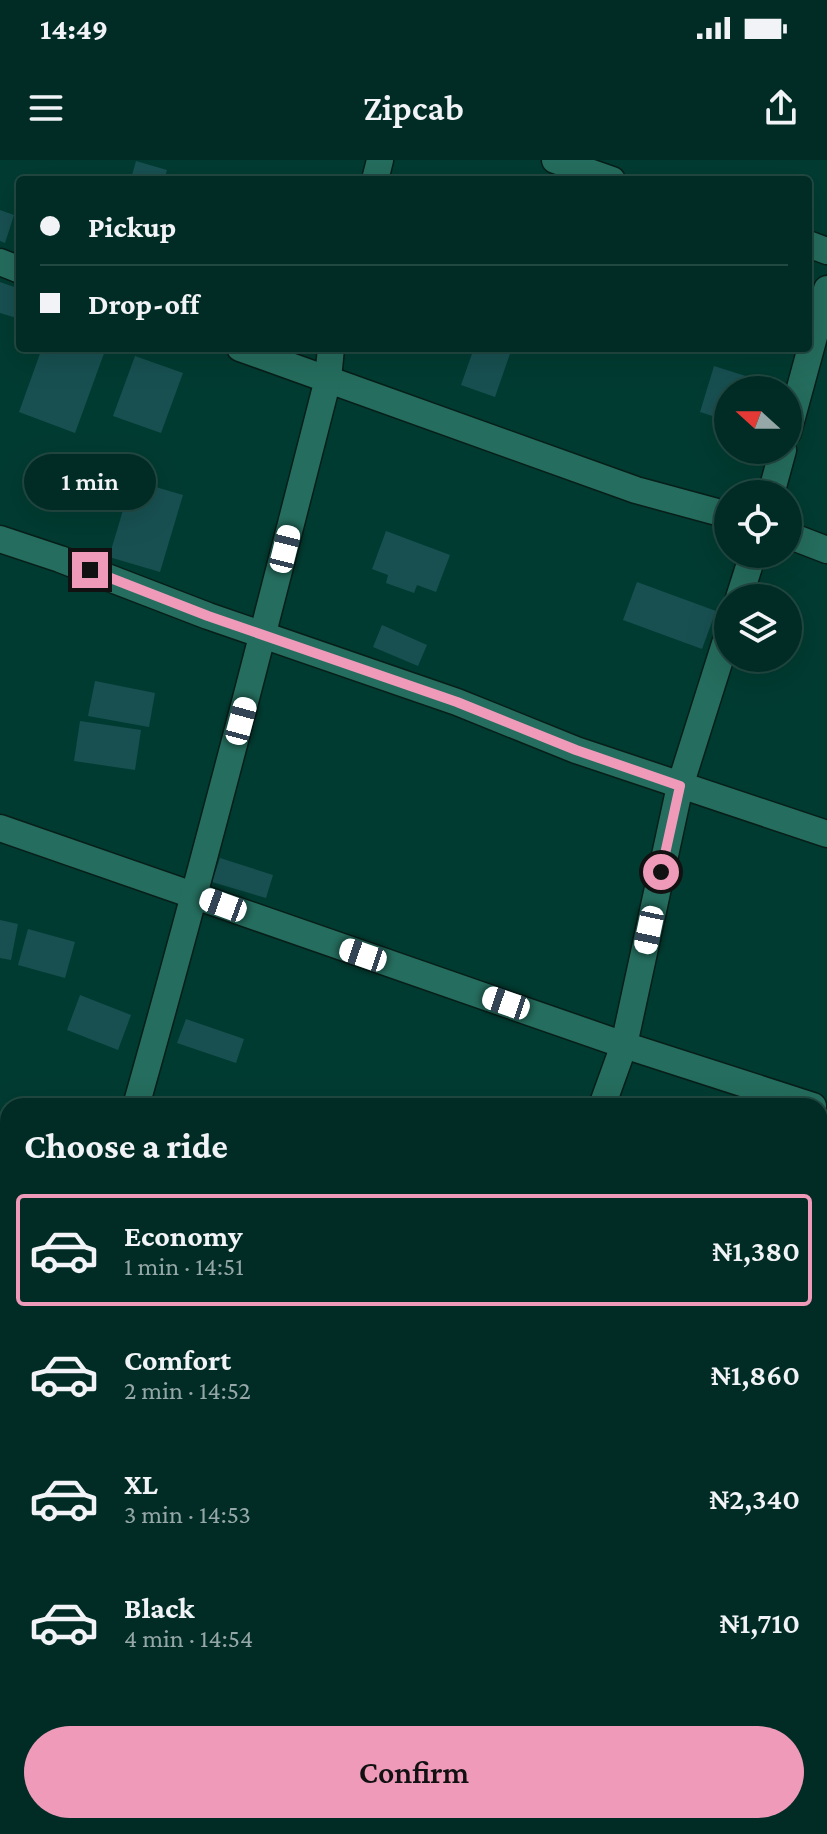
<!DOCTYPE html>
<html lang="en">
<head>
<meta charset="utf-8">
<style>
	body { margin:0; font-family:"Crimson Pro",serif; background:#0a342d; color:#f1f3f6; height:100vh; display:flex; flex-direction:column; font-size:30px; white-space:nowrap }
	* { box-sizing:border-box; margin:0 }
	p { font-size:26px; color:#95a7a7 }
	.icon { flex:none; width:44px; height:44px; fill:none; stroke:currentColor; stroke-width:2; stroke-linecap:round; stroke-linejoin:round }
	.map { position:relative; flex:1; overflow:hidden }
	.drawer { position:absolute; left:0px; top:938px; width:828px; height:736px; display:flex; flex-direction:column; background:#002c25; border-radius:24px 24px 0 0; box-shadow:0 8px 32px #0002,0 0 0 2px #224842 }
	.drawer>* { flex:none }
	.top-card { position:absolute; left:16px; top:16px; width:796px; height:176px; border-radius:8px; box-shadow:0 8px 32px #0002,0 0 0 2px #224842; display:grid; align-content:center; height:176px; padding:0 24px; background:#002c25 }
	.needle { width:52px; rotate:291deg }
	.fabs { position:absolute; left:714px; top:216px; display:grid; gap:16px }
	.fabs a { display:grid; place-items:center; width:88px; height:88px; border-radius:50%; background:#002c25; box-shadow:0 8px 32px #0002,0 0 0 2px #224842; font-size:40px }
	.end { position:absolute; width:36px; height:36px; margin:-18px; border:10px solid #ef9ab9; background:#111; box-shadow:0 0 0 4px #111 }
	.from { border-radius:50% }
	.bubble { position:absolute; height:56px; border-radius:28px; background:#002c25; box-shadow:0 8px 32px #0002,0 0 0 2px #224842; font-size:26px; font-weight:600; line-height:56px; text-align:center }
	.car { position:absolute; width:24px; height:48px; margin:-24px -12px; border-radius:10px; box-shadow:0 0 6px 2px #0007; background:linear-gradient(#fff 24%,#345 0 40%,#fff 0 76%,#345 0 86%,#fff 0) }
	.top-card b { display:flex; align-items:center; gap:28px; height:76px; font-size:30px }
	.top-card b+b { border-top:2px solid #224842 }
	.top-card i { width:20px; height:20px; background:#f1f3f6 }
	ul { padding:0; list-style:none }
	li { display:flex; align-items:center; gap:24px; height:112px; margin:0 16px 12px; padding:0 8px; border:4px solid transparent; border-radius:8px }
	li div { flex:1 }
	li b { display:block; font-size:30px }
	li em { font-style:normal; font-weight:600 }
	li.active { border-color:#ef9ab9 }
	li>.icon { width:72px; height:72px; stroke-width:1.5 }
	h2 { padding:0 24px; font-size:36px; line-height:96px }
	.button { display:flex; gap:16px; margin-top:auto; padding:16px 24px }
	.button a { flex:1; height:92px; border-radius:48px; background:#ef9ab9; color:#111; font-size:32px; font-weight:600; line-height:92px; text-align:center }
	.status { display:flex; justify-content:space-between; align-items:center; height:56px; padding:0 40px; background:#002c25; direction:ltr }
	.status svg { height:22px; fill:currentColor }
	header { display:flex; justify-content:space-between; align-items:center; height:104px; padding:0 24px; background:#002c25; font-size:36px; font-weight:600 }
	.map>svg:first-child { display:block }
	.building { fill:#185051 }
	.lines { fill:none; stroke-linecap:round; stroke-linejoin:round }
	.street-casing { stroke:#081e19; stroke-width:29 }
	.street { stroke:#256d5e; stroke-width:26 }
	.route { stroke:#ef9ab9; stroke-width:10 }
</style>
</head>
<body>
<div class="status"><b>14:49</b><svg viewBox="0 0 49 12"><path d="M0 12V9h3v3zM5 12V6h3v6zM10 12V3h3v9zM15 12V0h3v12zM26 1h20v11H26zM47 4h2v5h-2z"/></svg></div>
<header><svg class="icon" aria-label="menu" viewBox="0 0 24 24"><path d="M4 6h16M4 12h16M4 18h16"/></svg>Zipcab<svg class="icon" aria-label="share" viewBox="0 0 24 24"><path d="M12 15V3M7 8l5-5 5 5M5 13v7h14v-7"/></svg></header>
<div class="map">
<svg width="827" height="1674" viewBox="0 0 827 1674">
	<rect width="100%" height="100%" fill="#003b31"/>
	<g class="building">
		<polygon points="136,1 167,10 164,20 150,20 132,15"/>
		<polygon points="0,50 14,55 5,83 0,81"/>
		<polygon points="0,122 20,129 20,159 0,153"/>
		<polygon points="42,188 106,188 75,273 19,252"/>
		<polygon points="474,188 512,188 495,237 461,225"/>
		<polygon points="135,196 183,213 161,273 113,256"/>
		<polygon points="714,206 774,225 773,230 728,230 728,261 700,252"/>
		<polygon points="132,320 183,335 160,412 109,397"/>
		<polygon points="386,371 450,395 436,432 417,425 414,433 386,423 388,415 372,409"/>
		<polygon points="637,422 716,451 702,489 623,460"/>
		<polygon points="382,465 427,485 418,506 373,487"/>
		<polygon points="95,521 155,533 149,567 88,556"/>
		<polygon points="80,561 141,570 135,610 74,601"/>
		<polygon points="220,698 273,715 266,738 212,722"/>
		<polygon points="0,760 18,764 11,800 0,798"/>
		<polygon points="28,769 75,782 65,818 18,805"/>
		<polygon points="80,835 131,855 118,890 67,870"/>
		<polygon points="186,859 244,879 236,903 177,883"/>
		<polygon points="0,1064 8,1067 5,1087 0,1086"/>
	</g>
	<g class="lines">
		<defs>
			<g id="street">
				<polyline points="555,0 612,20"/>
				<polyline points="375,20 380,0"/>
				<polyline points="808,84 827,91"/>
				<polyline points="0,102 20,110"/>
				<polyline points="240,188 636,330 728,355"/>
				<polyline points="788,272 827,129"/>
				<polyline points="771,334 783,290"/>
				<polyline points="788,375 827,390"/>
				<polyline points="0,379 60,399 208,456 457,542 576,590 827,674"/>
				<polyline points="739,438 753,394"/>
				<polyline points="0,668 624,885 813,946"/>
				<path d="M136 946C204 705 266 462 328 219L331 188"/>
				<polyline points="602,946 624,885 680,626 728,474"/>
				<polyline points="0,1236 8,1238"/>
				<polyline points="0,1438 8,1411"/>
				<polyline points="0,1500 8,1503"/>
				<polyline points="820,1514 827,1517"/>
				<polyline points="493,1666 516,1674"/>
				<polyline points="397,1674 400,1666"/>
			</g>
		</defs>
		<use href="#street" class="street-casing"/>
		<use href="#street" class="street"/>
	</g>
	<g class="lines">
		<polyline class="route" points="90,410 208,456 457,542 576,590 680,626 661,712"/>
	</g>
</svg>
<div class="fabs">
<a><svg class="needle" viewBox="-14 -14 28 28"><path d="M0-13l5 13h-10z" fill="#e53935"/><path d="M0 13l5-13h-10z" fill="#95a7a7"/></svg></a>
<a><svg class="icon" aria-label="locate" viewBox="0 0 24 24"><circle cx="12" cy="12" r="6"/><path d="M12 2v4M12 18v4M2 12h4M18 12h4"/></svg></a>
<a><svg class="icon" aria-label="layers" viewBox="0 0 24 24"><path d="M12 4l9 5-9 5-9-5zM3 14l9 5 9-5"/></svg></a>
</div>
<i class="end from" style="left:661px;top:712px"></i>
<i class="end" style="left:90px;top:410px"></i>
<div class="bubble" style="left:24px;top:294px;width:132px">1 min</div>
<i class="car" style="left:285px;top:389px;rotate:14deg"></i>
<i class="car" style="left:241px;top:561px;rotate:15deg"></i>
<i class="car" style="left:223px;top:745px;rotate:290deg"></i>
<i class="car" style="left:649px;top:770px;rotate:192deg"></i>
<i class="car" style="left:363px;top:795px;rotate:289deg"></i>
<i class="car" style="left:506px;top:843px;rotate:289deg"></i>
<div class="top-card">
<b><i class="from"></i>Pickup</b>
<b><i></i>Drop-off</b>
</div>
<section class="drawer">
<h2>Choose a ride</h2>
<ul>
<li class="active"><svg class="icon" aria-label="car" viewBox="0 0 24 24"><path d="M5 17H2v-5l4-1 3-4h7l3 4 3 1v5h-3M9 17h6M6 11h13"/><circle cx="7" cy="17" r="2"/><circle cx="17" cy="17" r="2"/></svg><div><b>Economy</b><p>1 min · 14:51</p></div><em>₦1,380</em></li>
<li><svg class="icon" aria-label="car" viewBox="0 0 24 24"><path d="M5 17H2v-5l4-1 3-4h7l3 4 3 1v5h-3M9 17h6M6 11h13"/><circle cx="7" cy="17" r="2"/><circle cx="17" cy="17" r="2"/></svg><div><b>Comfort</b><p>2 min · 14:52</p></div><em>₦1,860</em></li>
<li><svg class="icon" aria-label="car" viewBox="0 0 24 24"><path d="M5 17H2v-5l4-1 3-4h7l3 4 3 1v5h-3M9 17h6M6 11h13"/><circle cx="7" cy="17" r="2"/><circle cx="17" cy="17" r="2"/></svg><div><b>XL</b><p>3 min · 14:53</p></div><em>₦2,340</em></li>
<li><svg class="icon" aria-label="car" viewBox="0 0 24 24"><path d="M5 17H2v-5l4-1 3-4h7l3 4 3 1v5h-3M9 17h6M6 11h13"/><circle cx="7" cy="17" r="2"/><circle cx="17" cy="17" r="2"/></svg><div><b>Black</b><p>4 min · 14:54</p></div><em>₦1,710</em></li>
</ul>
<div class="button"><a>Confirm</a></div>
</section>
</div>
</body>
</html>
